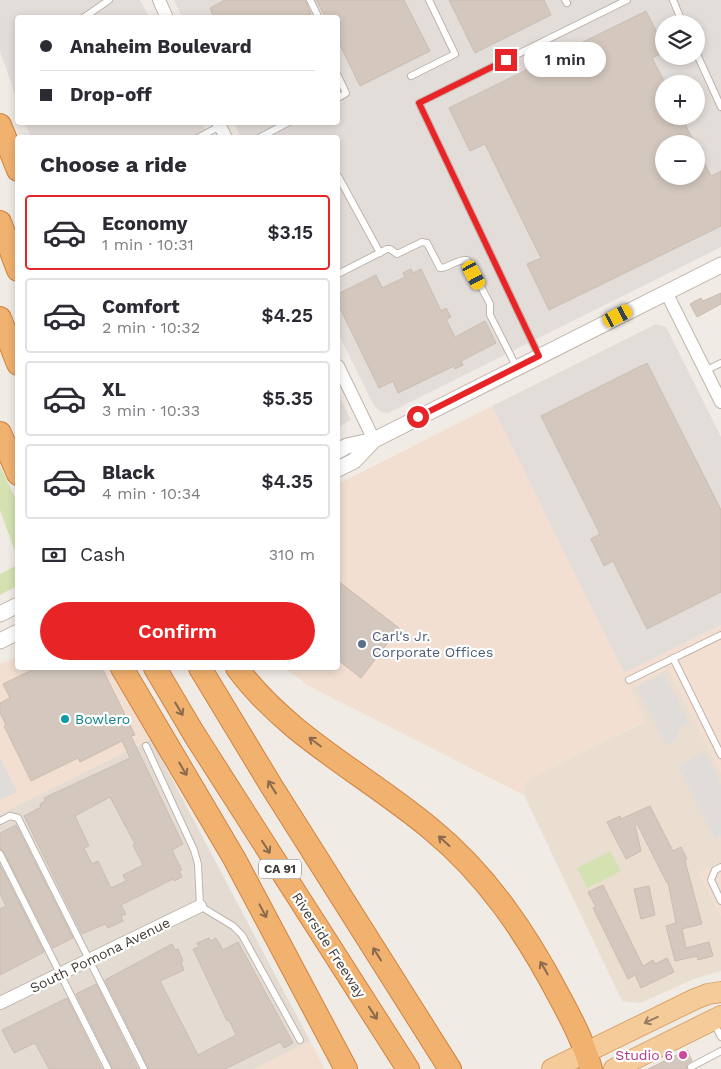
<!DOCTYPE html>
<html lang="en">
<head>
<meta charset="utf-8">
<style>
	body { margin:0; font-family:"Work Sans",sans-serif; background:#f7f7f7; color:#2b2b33; height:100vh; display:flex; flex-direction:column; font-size:19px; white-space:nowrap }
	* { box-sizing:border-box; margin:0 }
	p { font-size:16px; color:#7c7c81 }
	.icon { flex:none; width:28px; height:28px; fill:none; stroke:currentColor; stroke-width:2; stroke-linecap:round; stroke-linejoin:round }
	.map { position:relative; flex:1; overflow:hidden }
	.side { position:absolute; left:15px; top:135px; width:325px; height:535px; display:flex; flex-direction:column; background:#fff; border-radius:5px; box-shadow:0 2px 8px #0003 }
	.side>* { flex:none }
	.hud { position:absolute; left:15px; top:15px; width:325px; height:110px; border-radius:5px; box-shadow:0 2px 8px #0003; display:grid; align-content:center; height:110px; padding:0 25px; background:#fff }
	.tools { position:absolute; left:655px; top:15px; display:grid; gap:10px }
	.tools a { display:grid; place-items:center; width:50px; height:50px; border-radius:50%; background:#fff; box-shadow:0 2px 8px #0003; font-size:25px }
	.end { position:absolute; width:22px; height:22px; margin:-11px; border:6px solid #e72527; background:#fff; box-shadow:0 0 0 2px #fff }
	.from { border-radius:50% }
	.bubble { position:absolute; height:35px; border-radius:18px; background:#fff; box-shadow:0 2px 8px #0003; font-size:16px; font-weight:600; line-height:35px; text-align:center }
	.car { position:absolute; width:15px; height:30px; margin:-15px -8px; border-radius:6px; box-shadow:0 0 4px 1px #0007; background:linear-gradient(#f5c518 24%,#345 0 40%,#f5c518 0 76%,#345 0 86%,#f5c518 0) }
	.hud b { display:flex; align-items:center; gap:18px; height:48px; font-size:19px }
	.hud b+b { border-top:1px solid #e1e1e2 }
	.hud i { width:12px; height:12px; background:#2b2b33 }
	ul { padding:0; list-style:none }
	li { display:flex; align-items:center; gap:15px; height:75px; margin:0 10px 8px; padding:0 15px; border:2px solid #e1e1e2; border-radius:5px }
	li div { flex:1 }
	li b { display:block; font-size:19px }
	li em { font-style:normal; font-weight:600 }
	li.active { border-color:#e72527 }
	li>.icon { width:45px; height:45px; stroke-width:1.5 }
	h2 { padding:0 25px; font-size:22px; line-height:60px }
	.pay { display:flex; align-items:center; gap:12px; height:55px; padding:0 25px; font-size:19px }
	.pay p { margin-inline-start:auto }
	.primary-button { display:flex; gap:10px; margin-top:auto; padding:10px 25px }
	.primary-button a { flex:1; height:58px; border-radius:30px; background:#e72527; color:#fff; font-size:20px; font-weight:600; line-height:58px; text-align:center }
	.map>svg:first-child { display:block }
	.residential { fill:#e4dcd3 }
	.commercial { fill:#f2dfd1 }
	.industrial { fill:#e3ddda; fill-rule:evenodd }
	.education { fill:#e9ded0 }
	.green { fill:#d4e2b1 }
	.parking { fill:#dfdcda }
	.building { fill:#d4c8be; stroke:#cbbcaf; fill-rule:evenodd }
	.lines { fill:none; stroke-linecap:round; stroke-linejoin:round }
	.service-casing { stroke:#beb4ab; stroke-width:8 }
	.minor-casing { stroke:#beb4ab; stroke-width:14 }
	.tertiary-casing { stroke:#beb4ab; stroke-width:17 }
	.primary-casing { stroke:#d9a66b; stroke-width:22 }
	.motorway-casing { stroke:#cf8440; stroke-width:24 }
	.service { stroke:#fff; stroke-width:6 }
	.minor { stroke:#fff; stroke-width:12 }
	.tertiary { stroke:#fff; stroke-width:15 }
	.primary { stroke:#f5cc99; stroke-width:20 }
	.motorway { stroke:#f1b16f; stroke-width:22 }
	.oneway { stroke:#896a4c }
	.oneway2 { stroke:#937c62 }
	.route { stroke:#e72527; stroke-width:6 }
	.service-dot { fill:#5c6f8a; stroke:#fff; stroke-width:2 }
	.culture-dot { fill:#0f9aa8; stroke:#fff; stroke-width:2 }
	.hotel-dot { fill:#d1479c; stroke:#fff; stroke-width:2 }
	.labels { text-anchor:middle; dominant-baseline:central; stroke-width:4.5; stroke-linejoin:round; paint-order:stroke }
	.shield { fill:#fff; stroke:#7b7672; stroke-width:1 }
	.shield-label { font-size:12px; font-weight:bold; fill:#433b35 }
	.service-label { font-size:14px; fill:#4e5e75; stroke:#fff; text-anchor:start }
	.culture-label { font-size:14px; fill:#0d838f; stroke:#fff; text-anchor:start }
	.street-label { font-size:14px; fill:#433b35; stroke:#fff }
	.hotel-label { font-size:14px; fill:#b23c85; stroke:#fff; text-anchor:end }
</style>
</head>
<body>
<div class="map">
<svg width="721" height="1069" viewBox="0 0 721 1069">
	<rect width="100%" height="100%" fill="#f1ebe5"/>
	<polygon class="residential" points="151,739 310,1041 254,1069 0,1069 0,814"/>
	<g class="commercial">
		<polygon points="492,406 624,673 721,625 721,773 668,668 630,688 647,720 525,782 524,795 309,686 285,668 338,668 338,484"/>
		<polygon points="17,657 18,668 110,668 151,739 0,814 0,664"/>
		<polygon points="721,862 721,916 699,873"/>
		<polygon points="310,1041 325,1069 254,1069"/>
	</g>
	<g class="industrial">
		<polygon points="0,0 140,0 149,17 18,18 17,100 0,51"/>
		<path d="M174 0H721V247L388 413 381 412 374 406 338 333V138L241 137 234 123 338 122V18L182 17ZM664 24H696V56H664ZM664 84H696V116H664ZM664 144H696V176H664Z"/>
		<polygon points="25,123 202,123 209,137 31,137"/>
		<polygon points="656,324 666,327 721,437 721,625 624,673 492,406"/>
		<polygon points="338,393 351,420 338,427"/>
	</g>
	<polygon class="education" points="668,668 721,773 721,862 699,873 721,916 721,971 694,979 640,1003 622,1001 524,795 525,782 646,721 630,688"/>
	<g class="green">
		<polygon points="0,466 17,502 17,557 0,510"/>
		<polygon points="17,565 17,586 0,595 0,574"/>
		<polygon points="610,851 621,871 587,888 577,868"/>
	</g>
	<g class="parking">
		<polygon points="664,674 689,723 681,727 674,741 666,745 637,688"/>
		<polygon points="705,752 721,785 721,836 715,839 678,766"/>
		<polygon points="0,757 17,792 0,800"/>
	</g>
	<g class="building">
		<polygon points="225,0 305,0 311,14 304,18 214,18 210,8"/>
		<polygon points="316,0 404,0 430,51 360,86 338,41 338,18 326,18"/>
		<polygon points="449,0 544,0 551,15 475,53"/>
		<polygon points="646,11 664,46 664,52 652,58 664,81 664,116 681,116 695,144 664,144 664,176 696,176 696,147 711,176 721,171 721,226 549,310 527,264 541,258 485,144 470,151 449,108"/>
		<polygon points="411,269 413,273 421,269 441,311 446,308 451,317 446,319 455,337 485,321 496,343 461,361 463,365 455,369 454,366 398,393 393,381 379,388 338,304 338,294 376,275 382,288 405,277 403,273"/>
		<polygon points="721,293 721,304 697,317 690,304 701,298 703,301"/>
		<polygon points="647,363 721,510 721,592 647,629 613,561 604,566 591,539 600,534 541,416"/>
		<polygon points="338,581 399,628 361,678 338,660"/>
		<path d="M36 668H102L135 735 131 736 183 844 172 850 182 870 179 871 182 877 174 881 173 879 121 905 126 914 121 916 123 921 108 928 105 924 82 934 24 816 41 807 40 804 45 801 44 798 130 758 122 741 80 762 78 758 31 781 4 726 6 725 0 713V703L10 698 3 684ZM110 797 135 844 133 845 143 865 123 875 126 881 111 888 98 861 92 864 84 848 89 846 75 816Z"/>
		<polygon points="650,806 673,851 681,847 687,859 685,861 702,924 682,929 686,948 709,942 713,956 698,960 697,956 675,961 666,926 676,923 668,882 667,883 637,824 635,825 641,851 626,859 607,822 620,816 621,819"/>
		<polygon points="16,825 73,938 53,948 4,852 0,849 0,833"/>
		<polygon points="0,865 44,952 0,975 0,909 6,906 0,894"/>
		<polygon points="603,885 643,966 653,960 655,964 667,958 674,972 641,988 635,975 628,979 593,908 596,907 588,892"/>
		<polygon points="649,886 655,915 641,919 634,889"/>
		<polygon points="209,938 210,941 216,938 223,950 238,942 293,1043 284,1048 280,1042 225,1069 149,1069 105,980 172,944 175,950 178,949 183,961 181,962 184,970 160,981 198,1055 236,1035 229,1020 227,1021 193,949 199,947 197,943"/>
		<polygon points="96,984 138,1069 113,1069 76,994"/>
		<polygon points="67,998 102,1069 49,1069 35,1043 14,1053 2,1030"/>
		<polygon points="687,1050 692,1061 687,1064 686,1069 648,1069"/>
	</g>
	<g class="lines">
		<defs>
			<g id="service">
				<polyline points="310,0 319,18"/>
				<polyline points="565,0 567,3"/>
				<polyline points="673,0 683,24"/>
				<polyline points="83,18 109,0"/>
				<polyline points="696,52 721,107"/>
				<polyline points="338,76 346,93 338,98"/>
				<polyline points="411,76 455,54 429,0"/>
				<polyline points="198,138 220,126"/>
				<polyline points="259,138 289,122"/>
				<polyline points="338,176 380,253"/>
				<path d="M338 274 387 249H390L397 254 422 242 427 243 440 268C450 268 456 259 467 260L490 304V315L517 368"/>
				<polyline points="539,356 419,103 627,0"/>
				<polyline points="705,371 721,363"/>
				<polyline points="673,658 721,755"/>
				<polyline points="629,680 721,635"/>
				<polyline points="146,746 194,850 198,864 200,906 233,926 242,935 300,1040"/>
				<polyline points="0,821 10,816 18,818 144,1069"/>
				<polyline points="0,854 108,1069"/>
				<polyline points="721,867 715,870 711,880 721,901"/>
				<polyline points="714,1023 721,1037"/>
				<polyline points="691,1067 721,1051"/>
			</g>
			<g id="minor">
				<polyline points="159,0 167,18"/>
				<polyline points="218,122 226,138"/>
				<polyline points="666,292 721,402"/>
				<polyline points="338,366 374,440"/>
				<polyline points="0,1003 200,906"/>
			</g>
			<g id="tertiary">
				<polyline points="338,451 347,446 374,440 721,265"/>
				<polyline points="338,469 354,461 374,440"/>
				<polyline points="0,614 18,605"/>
				<polyline points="0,641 18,632"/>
			</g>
			<g id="primary">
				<polyline points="552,1069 695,999 708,994 721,992"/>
				<polyline points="614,1069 721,1016"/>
			</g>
			<g id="motorway">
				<polyline points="0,125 18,170"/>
				<polyline points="0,222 18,270"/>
				<polyline points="0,318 18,364"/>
				<polyline points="0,433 18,474"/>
				<polyline points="122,668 234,858 346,1069"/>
				<polyline points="155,668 194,734 408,1069"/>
				<polyline points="200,668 272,787 450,1069"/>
				<path d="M237 668C287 736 368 776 431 829 487 875 526 933 559 996 572 1020 584 1043 591 1069"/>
			</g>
		</defs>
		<use href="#service" class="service-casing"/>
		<use href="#minor" class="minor-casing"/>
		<use href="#tertiary" class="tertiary-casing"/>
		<use href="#primary" class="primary-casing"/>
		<use href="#motorway" class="motorway-casing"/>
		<use href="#service" class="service"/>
		<use href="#minor" class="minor"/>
		<use href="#tertiary" class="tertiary"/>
		<use href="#primary" class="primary"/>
		<use href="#motorway" class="motorway"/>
	</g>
	<defs><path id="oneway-shaft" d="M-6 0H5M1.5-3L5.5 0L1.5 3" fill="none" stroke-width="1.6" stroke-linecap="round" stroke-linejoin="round" transform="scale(1.25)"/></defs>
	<g class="oneway">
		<use href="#oneway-shaft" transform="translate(179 709) rotate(59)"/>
		<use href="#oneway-shaft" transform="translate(315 742) rotate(-143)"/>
		<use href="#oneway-shaft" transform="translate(183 769) rotate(60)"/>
		<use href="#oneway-shaft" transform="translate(272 787) rotate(-122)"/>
		<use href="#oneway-shaft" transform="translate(444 841) rotate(-138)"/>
		<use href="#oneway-shaft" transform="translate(266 847) rotate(57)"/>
		<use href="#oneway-shaft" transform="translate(263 911) rotate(62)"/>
		<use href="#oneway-shaft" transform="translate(377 954) rotate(-122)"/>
		<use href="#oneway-shaft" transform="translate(544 968) rotate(-120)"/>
		<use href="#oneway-shaft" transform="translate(373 1013) rotate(57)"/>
	</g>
	<use class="oneway2" href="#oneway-shaft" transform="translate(651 1020) rotate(155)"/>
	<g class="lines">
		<polyline class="route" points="418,417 539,356 419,103 506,60"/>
	</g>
	<circle class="service-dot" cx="362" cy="644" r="5"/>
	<circle class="culture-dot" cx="65" cy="719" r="5"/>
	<circle class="hotel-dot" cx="683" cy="1055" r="5"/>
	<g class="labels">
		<rect class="shield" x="259" y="859.5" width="42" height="19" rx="4"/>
		<g class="shield-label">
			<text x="280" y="869">CA 91</text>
		</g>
		<g class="service-label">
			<text x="372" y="636">Carl's Jr.<tspan x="372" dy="16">Corporate Offices</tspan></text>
		</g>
		<g class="culture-label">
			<text x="75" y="719">Bowlero</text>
		</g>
		<g class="street-label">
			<text transform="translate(329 945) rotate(57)">Riverside Freeway</text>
			<text transform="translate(100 955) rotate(-26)">South Pomona Avenue</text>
		</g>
		<g class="hotel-label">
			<text x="673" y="1055">Studio 6</text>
		</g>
	</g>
</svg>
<div class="tools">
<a><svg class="icon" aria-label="layers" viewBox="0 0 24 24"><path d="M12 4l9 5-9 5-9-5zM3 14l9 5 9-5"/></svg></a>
<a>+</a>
<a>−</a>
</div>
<i class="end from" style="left:418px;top:417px"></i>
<i class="end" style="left:506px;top:60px"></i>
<div class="bubble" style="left:524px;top:42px;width:82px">1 min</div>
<i class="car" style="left:474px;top:275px;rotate:152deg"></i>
<i class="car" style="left:618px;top:316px;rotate:63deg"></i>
<div class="hud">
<b><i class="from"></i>Anaheim Boulevard</b>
<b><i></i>Drop-off</b>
</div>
<section class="side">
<h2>Choose a ride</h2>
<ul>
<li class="active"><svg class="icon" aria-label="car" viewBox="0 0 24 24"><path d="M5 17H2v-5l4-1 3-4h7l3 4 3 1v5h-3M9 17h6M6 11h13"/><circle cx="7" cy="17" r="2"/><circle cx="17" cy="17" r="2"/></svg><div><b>Economy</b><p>1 min · 10:31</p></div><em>$3.15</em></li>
<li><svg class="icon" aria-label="car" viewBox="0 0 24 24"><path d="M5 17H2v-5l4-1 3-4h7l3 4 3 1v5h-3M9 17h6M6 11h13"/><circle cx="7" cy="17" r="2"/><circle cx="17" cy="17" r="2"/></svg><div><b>Comfort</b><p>2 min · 10:32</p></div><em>$4.25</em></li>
<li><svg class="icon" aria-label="car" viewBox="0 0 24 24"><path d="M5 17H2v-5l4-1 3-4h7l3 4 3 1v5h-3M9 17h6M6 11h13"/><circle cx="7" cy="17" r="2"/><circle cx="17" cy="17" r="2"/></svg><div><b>XL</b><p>3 min · 10:33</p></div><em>$5.35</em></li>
<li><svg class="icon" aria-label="car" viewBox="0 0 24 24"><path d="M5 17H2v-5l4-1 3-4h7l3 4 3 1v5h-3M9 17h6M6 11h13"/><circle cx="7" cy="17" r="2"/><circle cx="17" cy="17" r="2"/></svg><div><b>Black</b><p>4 min · 10:34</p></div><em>$4.35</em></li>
</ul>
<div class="pay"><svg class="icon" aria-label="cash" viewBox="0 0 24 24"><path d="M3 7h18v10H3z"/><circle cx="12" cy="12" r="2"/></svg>Cash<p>310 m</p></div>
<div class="primary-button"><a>Confirm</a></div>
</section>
</div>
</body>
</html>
